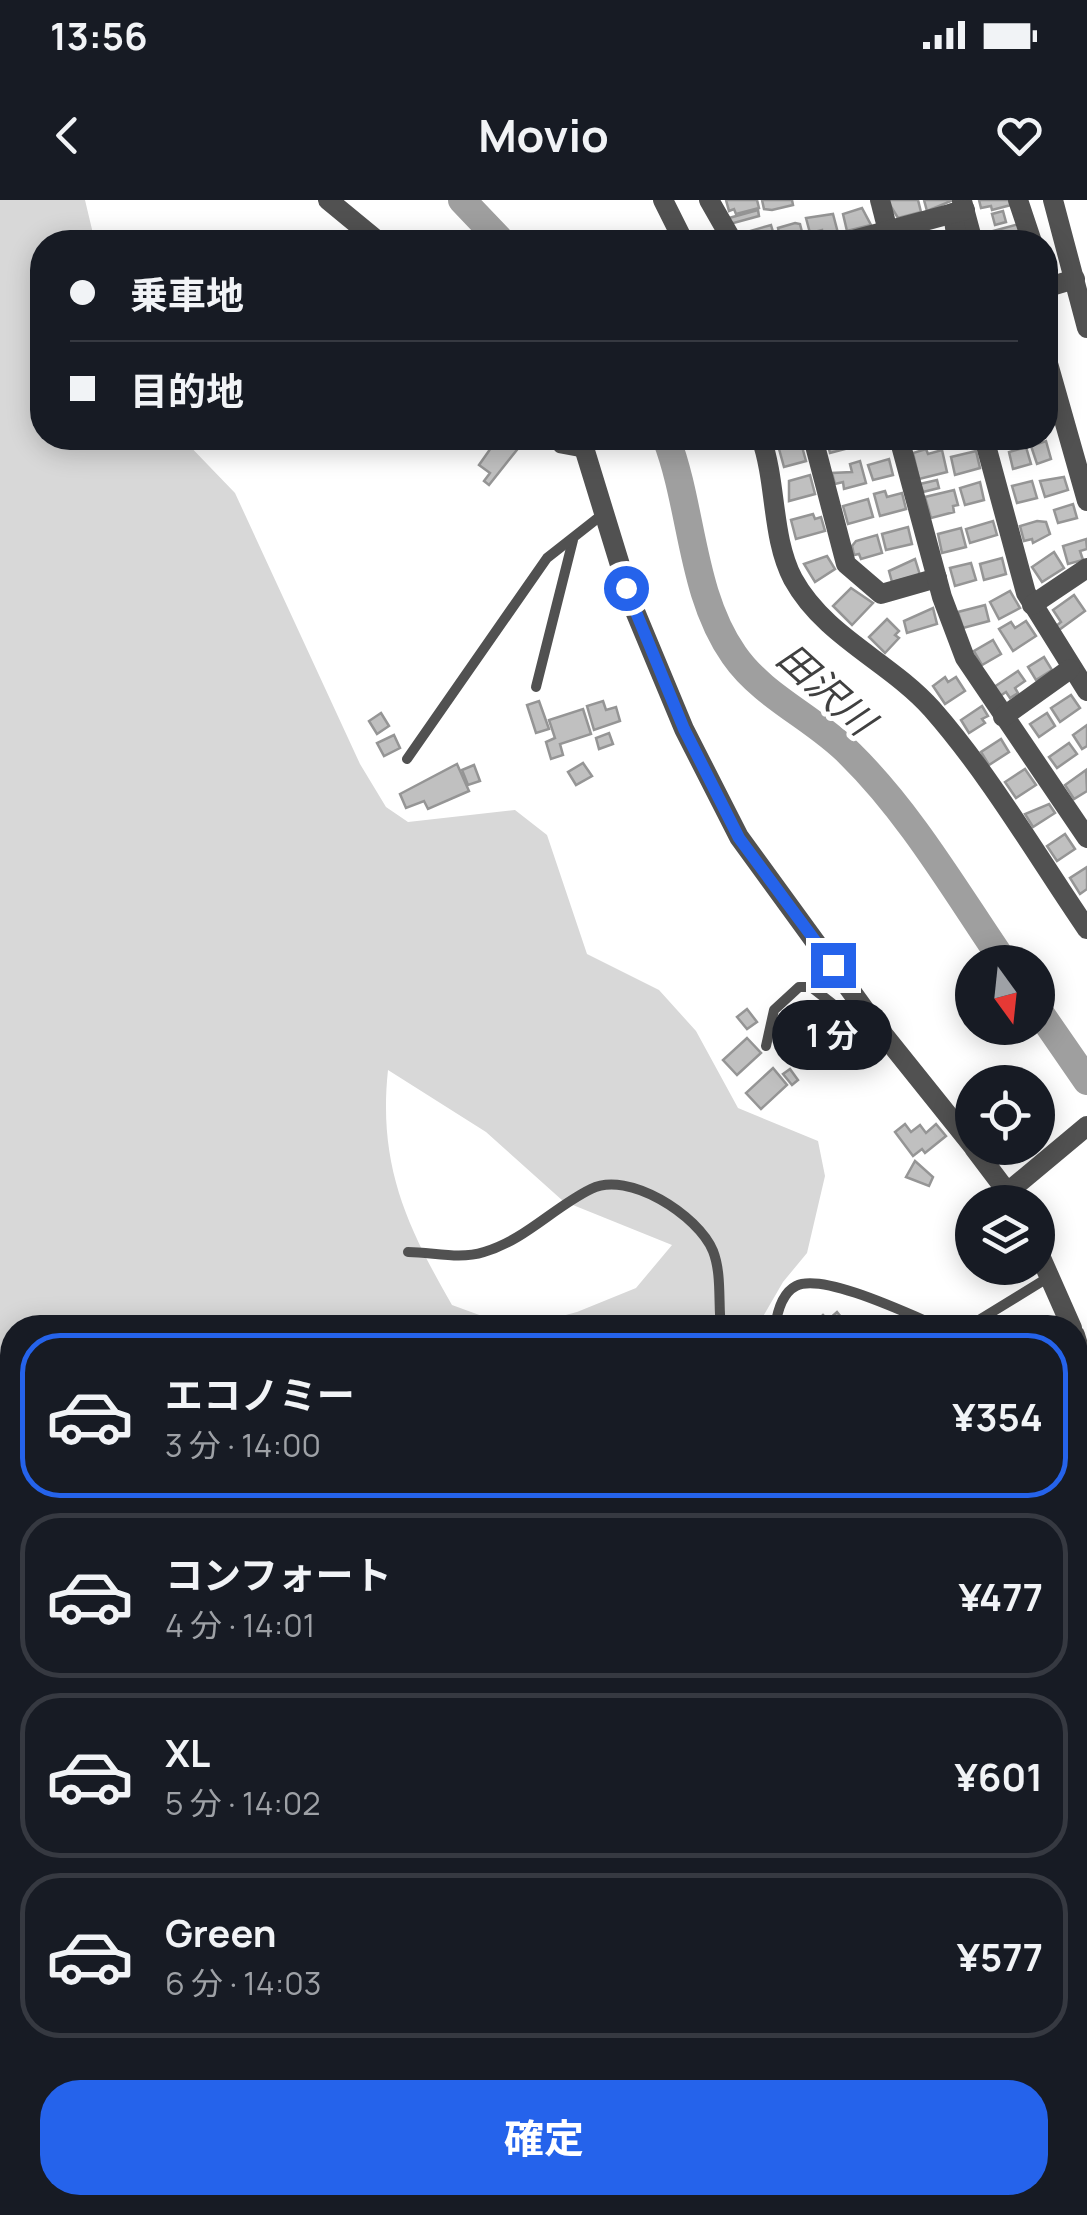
<!DOCTYPE html>
<html lang="ja">
<head>
<meta charset="utf-8">
<style>
	body { margin:0; font-family:Manrope,"Noto Sans JP",sans-serif; background:#242831; color:#f1f3f6; height:100vh; display:flex; flex-direction:column; font-size:38px; white-space:nowrap }
	* { box-sizing:border-box; margin:0 }
	p { font-size:32px; color:#9ea1a6 }
	.icon { flex:none; width:55px; height:55px; fill:none; stroke:currentColor; stroke-width:2; stroke-linecap:round; stroke-linejoin:round }
	.map { position:relative; flex:1; overflow:hidden }
	.sheet { position:absolute; left:0px; top:1115px; width:1088px; height:900px; display:flex; flex-direction:column; background:#171b24; border-radius:40px 40px 0 0; box-shadow:0 5px 25px #0003 }
	.sheet>* { flex:none }
	.top-card { position:absolute; left:30px; top:30px; width:1028px; height:220px; border-radius:40px; box-shadow:0 5px 25px #0003; display:grid; align-content:center; height:220px; padding:0 40px; background:#171b24 }
	.needle { width:65px; rotate:165deg }
	.tools { position:absolute; left:955px; top:745px; display:grid; gap:20px }
	.tools a { display:grid; place-items:center; width:100px; height:100px; border-radius:50%; background:#171b24; box-shadow:0 5px 25px #0003; font-size:50px }
	.end { position:absolute; width:45px; height:45px; margin:-22px; border:12px solid #2563eb; background:#fff; box-shadow:0 0 0 5px #fff }
	.from { border-radius:50% }
	.bubble { position:absolute; height:70px; border-radius:35px; background:#171b24; box-shadow:0 5px 25px #0003; font-size:32px; font-weight:700; line-height:70px; text-align:center }
	.top-card b { display:flex; align-items:center; gap:35px; height:95px; font-size:38px }
	.top-card b+b { border-top:2px solid #363941 }
	.top-card i { width:25px; height:25px; background:#f1f3f6 }
	ul { padding:18px 0 0; list-style:none }
	li { display:flex; align-items:center; gap:30px; height:165px; margin:0 20px 15px; padding:0 20px; border:5px solid #363941; border-radius:40px }
	li div { flex:1 }
	li b { display:block; font-size:38px }
	li em { font-style:normal; font-weight:700 }
	li.current { border-color:#2563eb }
	li>.icon { width:90px; height:90px; stroke-width:1.5 }
	.cta { display:flex; gap:20px; margin-top:auto; padding:20px 40px }
	.cta a { flex:1; height:115px; border-radius:40px; background:#2563eb; color:#fff; font-size:40px; font-weight:700; line-height:115px; text-align:center }
	.status { display:flex; justify-content:space-between; align-items:center; height:70px; padding:0 50px; background:#171b24; direction:ltr }
	.status svg { height:28px; fill:currentColor }
	header { display:flex; justify-content:space-between; align-items:center; height:130px; padding:0 40px; background:#171b24; font-size:45px; font-weight:700 }
	.map>svg:first-child { display:block }
	.green { fill:#d8d8d8 }
	.lines { fill:none; stroke-linecap:round; stroke-linejoin:round }
	.river { stroke:#9f9f9f; stroke-width:28 }
	.building { fill:#c0c0c0; stroke:#959595; stroke-width:2.5 }
	.service { stroke:#515151; stroke-width:10 }
	.minor { stroke:#515151; stroke-width:20 }
	.tertiary { stroke:#515151; stroke-width:20 }
	.route { stroke:#2563eb; stroke-width:12 }
	.labels { text-anchor:middle; dominant-baseline:central; stroke-width:10; stroke-linejoin:round; paint-order:stroke }
	.water-label { font-size:38px; font-style:italic; fill:#404040; stroke:#fff }
</style>
</head>
<body>
<div class="status"><b>13:56</b><svg viewBox="0 0 49 12"><path d="M0 12V9h3v3zM5 12V6h3v6zM10 12V3h3v9zM15 12V0h3v12zM26 1h20v11H26zM47 4h2v5h-2z"/></svg></div>
<header><svg class="icon" aria-label="back" viewBox="0 0 24 24"><path d="M15 5l-7 7 7 7"/></svg>Movio<svg class="icon" aria-label="heart" viewBox="0 0 24 24"><path d="M12 20l-8-8c-3-5 5-10 8-4 3-6 11-1 8 4z"/></svg></header>
<div class="map">
<svg width="1087" height="2015" viewBox="0 0 1087 2015">
	<rect width="100%" height="100%" fill="#fff"/>
	<g class="green">
		<path d="M0 0H85L95 42H42V238H182L235 293 360 564 386 607 408 622 515 610 547 635 587 754 659 790 696 831 738 908 818 941 825 976 807 1053 783 1082 757 1127H521L577 1112 636 1088 672 1045 563 1001 486 932 388 870C378 964 406 1025 452 1105L512 1127 12 1128V1656L0 1586Z"/>
		<polygon points="1087,1941 1087,2015 1024,2015 1035,2003 1075,2002 1075,1949"/>
		<polygon points="640,2002 662,2015 125,2015 120,2003"/>
	</g>
	<g class="lines">
		<g class="river">
			<polyline points="462,0 502,42"/>
			<path d="M666 238C693 308 690 392 734 455 763 497 815 518 850 554 911 614 956 692 1004 762"/>
			<polyline points="1038,810 1087,881"/>
		</g>
	</g>
	<g class="building">
		<polygon points="726,0 757,0 759,8 736,14 734,9 729,11"/>
		<polygon points="762,0 792,0 793,5 772,10 764,9"/>
		<polygon points="887,0 918,0 921,12 898,18"/>
		<polygon points="924,0 951,0 951,1 927,11"/>
		<polygon points="979,0 1010,0 1011,5 992,10 991,6 981,8"/>
		<polygon points="862,8 871,25 847,31 843,14"/>
		<polygon points="758,10 759,16 730,24 729,18"/>
		<polygon points="1003,11 1006,22 995,25 992,14"/>
		<polygon points="833,14 838,33 823,37 822,30 810,33 806,18"/>
		<polygon points="795,23 800,24 804,40 790,42 789,36 780,38 778,28"/>
		<polygon points="1019,24 1024,41 988,42 986,33"/>
		<polygon points="771,25 776,42 753,42 750,31"/>
		<polygon points="926,31 929,40 914,42 912,35"/>
		<polygon points="1050,207 1055,223 1045,226 1045,208"/>
		<polygon points="498,238 508,238 520,246 489,285 484,281 490,273 479,265"/>
		<polygon points="826,238 854,238 856,246 830,253"/>
		<polygon points="861,238 887,238 887,240 863,246"/>
		<polygon points="1046,241 1051,259 1037,264 1031,246"/>
		<polygon points="801,243 806,261 784,267 779,249"/>
		<polygon points="1026,247 1031,264 1013,269 1009,252"/>
		<polygon points="926,249 928,254 942,250 947,272 919,279 913,253"/>
		<polygon points="976,251 980,268 955,275 951,257"/>
		<polygon points="889,259 893,275 873,280 868,265"/>
		<polygon points="860,261 866,283 844,289 843,282 835,284 832,273 852,272 850,264"/>
		<polygon points="810,275 815,294 789,301 789,281"/>
		<polygon points="1064,277 1068,290 1045,297 1040,281"/>
		<polygon points="937,280 939,288 923,292 920,284"/>
		<polygon points="1032,281 1037,298 1017,303 1012,286"/>
		<polygon points="980,282 984,300 965,305 960,288"/>
		<polygon points="954,290 958,305 953,306 954,312 931,318 925,297"/>
		<polygon points="885,291 887,297 902,293 906,309 880,316 874,294"/>
		<polygon points="868,299 873,317 848,324 843,306"/>
		<polygon points="1073,304 1077,318 1058,323 1054,310"/>
		<polygon points="813,314 815,319 821,317 825,331 796,339 791,320"/>
		<polygon points="993,321 997,335 970,343 966,329"/>
		<polygon points="1037,321 1046,322 1050,334 1033,343 1032,339 1024,341 1020,326"/>
		<polygon points="908,327 912,344 886,350 882,334"/>
		<polygon points="961,328 966,347 942,353 938,334"/>
		<polygon points="877,335 882,353 861,359 859,354 854,355 852,346 856,341"/>
		<polygon points="1086,339 1087,349 1080,351 1083,360 1068,364 1063,346"/>
		<polygon points="1054,352 1064,368 1042,382 1032,367"/>
		<polygon points="827,356 835,369 815,382 804,364"/>
		<polygon points="1002,358 1006,374 984,380 980,364"/>
		<polygon points="915,359 920,375 892,382 889,371"/>
		<polygon points="971,363 976,380 955,386 950,368"/>
		<polygon points="851,388 873,403 852,425 833,406"/>
		<polygon points="1010,391 1020,408 999,419 990,402"/>
		<polygon points="1074,395 1085,411 1059,430 1056,426 1061,422 1053,410"/>
		<polygon points="985,405 989,421 963,428 958,412"/>
		<polygon points="933,408 937,424 907,433 904,421"/>
		<polygon points="887,419 899,431 895,435 899,438 885,453 869,437"/>
		<polygon points="1026,421 1036,436 1013,451 999,429 1011,422 1015,428"/>
		<polygon points="993,440 1001,454 982,465 974,451"/>
		<polygon points="1044,457 1052,470 1036,480 1028,467"/>
		<polygon points="1018,471 1025,481 1015,488 1018,493 1010,498 1006,492 1000,496 994,487"/>
		<polygon points="945,477 948,482 956,477 965,491 945,504 933,486"/>
		<polygon points="1071,495 1080,508 1060,522 1051,508"/>
		<polygon points="539,501 549,529 536,533 527,505"/>
		<polygon points="603,501 606,510 616,507 620,521 594,530 587,506"/>
		<polygon points="982,506 988,516 982,519 985,523 969,533 961,520"/>
		<polygon points="583,509 591,534 560,544 563,555 551,559 546,542 555,538 549,520"/>
		<polygon points="381,513 389,526 377,534 369,521"/>
		<polygon points="1047,513 1055,526 1039,537 1030,524"/>
		<polygon points="1087,525 1087,546 1082,549 1073,535"/>
		<polygon points="609,533 613,544 599,549 596,538"/>
		<polygon points="394,535 400,548 384,556 377,543"/>
		<polygon points="1001,539 1009,552 989,565 981,552"/>
		<polygon points="1069,543 1077,554 1057,568 1049,557"/>
		<polygon points="583,563 592,576 576,585 568,572"/>
		<polygon points="457,564 469,591 428,609 424,601 406,608 400,594"/>
		<polygon points="474,565 480,581 468,585 462,570"/>
		<polygon points="1025,569 1036,585 1016,598 1005,582"/>
		<polygon points="1086,570 1087,591 1074,599 1065,585"/>
		<polygon points="1049,604 1055,613 1033,627 1025,614"/>
		<polygon points="1065,634 1075,649 1057,661 1047,646"/>
		<polygon points="1087,667 1087,689 1080,694 1070,678"/>
		<polygon points="747,809 757,822 747,829 737,817"/>
		<polygon points="747,838 761,853 737,875 723,860"/>
		<polygon points="773,868 787,885 761,909 746,893"/>
		<polygon points="790,869 798,880 792,885 783,874"/>
		<polygon points="905,924 911,932 920,925 926,933 936,924 946,936 925,953 922,949 913,956 895,932"/>
		<polygon points="915,961 933,977 929,986 906,977"/>
		<polygon points="837,1112 850,1128 812,1125 823,1115 828,1120"/>
		<polygon points="1078,1555 1087,1560 1087,1576 1075,1569"/>
		<polygon points="1075,1578 1087,1585 1087,1605 1075,1598"/>
		<polygon points="1081,1610 1087,1614 1087,1642 1075,1666 1075,1618"/>
		<polygon points="1087,1700 1087,1721 1075,1728 1077,1706"/>
		<polygon points="688,2002 739,2002 750,2015 700,2015"/>
		<polygon points="796,2002 828,2002 828,2009 809,2015 809,2010 796,2010"/>
		<polygon points="916,2002 963,2002 969,2015 887,2015"/>
	</g>
	<g class="lines">
		<g class="service">
			<polyline points="550,238 559,248 586,253"/>
			<polyline points="536,487 573,340"/>
			<polyline points="407,559 547,358 603,314"/>
			<polyline points="766,846 774,810 799,787 811,787 852,819 874,824"/>
			<path d="M408 1052C433 1052 459 1060 484 1052 525 1040 554 1007 591 989 628 970 698 1015 713 1051 722 1074 718 1103 721 1128"/>
			<path d="M775 1128C777 1113 782 1093 796 1086 823 1072 913 1116 942 1128"/>
			<polyline points="966,1128 1049,1077"/>
			<polyline points="984,2015 987,2002"/>
		</g>
		<g class="minor">
			<polyline points="663,0 684,42"/>
			<polyline points="709,0 733,42"/>
			<polyline points="880,0 888,31"/>
			<polyline points="1018,0 1032,42"/>
			<polyline points="962,1 973,42"/>
			<polyline points="953,13 957,42"/>
			<polyline points="846,42 965,10"/>
			<polyline points="1045,88 1075,79"/>
			<polyline points="1045,153 1087,301"/>
			<path d="M761 238C777 283 771 337 793 379 825 437 889 461 932 509 990 575 1037 656 1087 729"/>
			<polyline points="813,238 846,364 881,394 937,378"/>
			<polyline points="899,238 942,397 965,458 1087,638"/>
			<polyline points="984,238 1026,393 1087,491"/>
			<polyline points="1032,405 1087,368"/>
			<polyline points="1003,517 1070,469"/>
			<polyline points="1075,1459 1087,1453"/>
			<polyline points="1075,1746 1087,1739"/>
		</g>
		<g class="tertiary">
			<polyline points="328,0 379,42"/>
			<polyline points="1053,0 1087,128"/>
			<polyline points="581,238 632,404 684,529 739,637 875,824 972,945"/>
			<polyline points="974,948 1014,1001"/>
			<polyline points="1009,991 1087,926"/>
			<polyline points="1038,1051 1072,1128"/>
			<polyline points="1075,1135 1087,1175"/>
		</g>
	</g>
	<g class="lines">
		<polyline class="route" points="626,388 684,529 739,638 833,765"/>
	</g>
	<g class="labels">
		<g class="water-label">
			<text transform="translate(827 488) rotate(42)">田沢川</text>
		</g>
	</g>
</svg>
<div class="tools">
<a><svg class="needle" viewBox="-14 -14 28 28"><path d="M0-13l5 13h-10z" fill="#e53935"/><path d="M0 13l5-13h-10z" fill="#9ea1a6"/></svg></a>
<a><svg class="icon" aria-label="locate" viewBox="0 0 24 24"><circle cx="12" cy="12" r="6"/><path d="M12 2v4M12 18v4M2 12h4M18 12h4"/></svg></a>
<a><svg class="icon" aria-label="layers" viewBox="0 0 24 24"><path d="M12 4l9 5-9 5-9-5zM3 14l9 5 9-5"/></svg></a>
</div>
<i class="end from" style="left:626px;top:388px"></i>
<i class="end" style="left:833px;top:765px"></i>
<div class="bubble" style="left:772px;top:800px;width:120px">1 分</div>
<div class="top-card">
<b><i class="from"></i>乗車地</b>
<b><i></i>目的地</b>
</div>
<section class="sheet">
<ul>
<li class="current"><svg class="icon" aria-label="car" viewBox="0 0 24 24"><path d="M5 17H2v-5l4-1 3-4h7l3 4 3 1v5h-3M9 17h6M6 11h13"/><circle cx="7" cy="17" r="2"/><circle cx="17" cy="17" r="2"/></svg><div><b>エコノミー</b><p>3 分 · 14:00</p></div><em>¥354</em></li>
<li><svg class="icon" aria-label="car" viewBox="0 0 24 24"><path d="M5 17H2v-5l4-1 3-4h7l3 4 3 1v5h-3M9 17h6M6 11h13"/><circle cx="7" cy="17" r="2"/><circle cx="17" cy="17" r="2"/></svg><div><b>コンフォート</b><p>4 分 · 14:01</p></div><em>¥477</em></li>
<li><svg class="icon" aria-label="car" viewBox="0 0 24 24"><path d="M5 17H2v-5l4-1 3-4h7l3 4 3 1v5h-3M9 17h6M6 11h13"/><circle cx="7" cy="17" r="2"/><circle cx="17" cy="17" r="2"/></svg><div><b>XL</b><p>5 分 · 14:02</p></div><em>¥601</em></li>
<li><svg class="icon" aria-label="car" viewBox="0 0 24 24"><path d="M5 17H2v-5l4-1 3-4h7l3 4 3 1v5h-3M9 17h6M6 11h13"/><circle cx="7" cy="17" r="2"/><circle cx="17" cy="17" r="2"/></svg><div><b>Green</b><p>6 分 · 14:03</p></div><em>¥577</em></li>
</ul>
<div class="cta"><a>確定</a></div>
</section>
</div>
</body>
</html>
